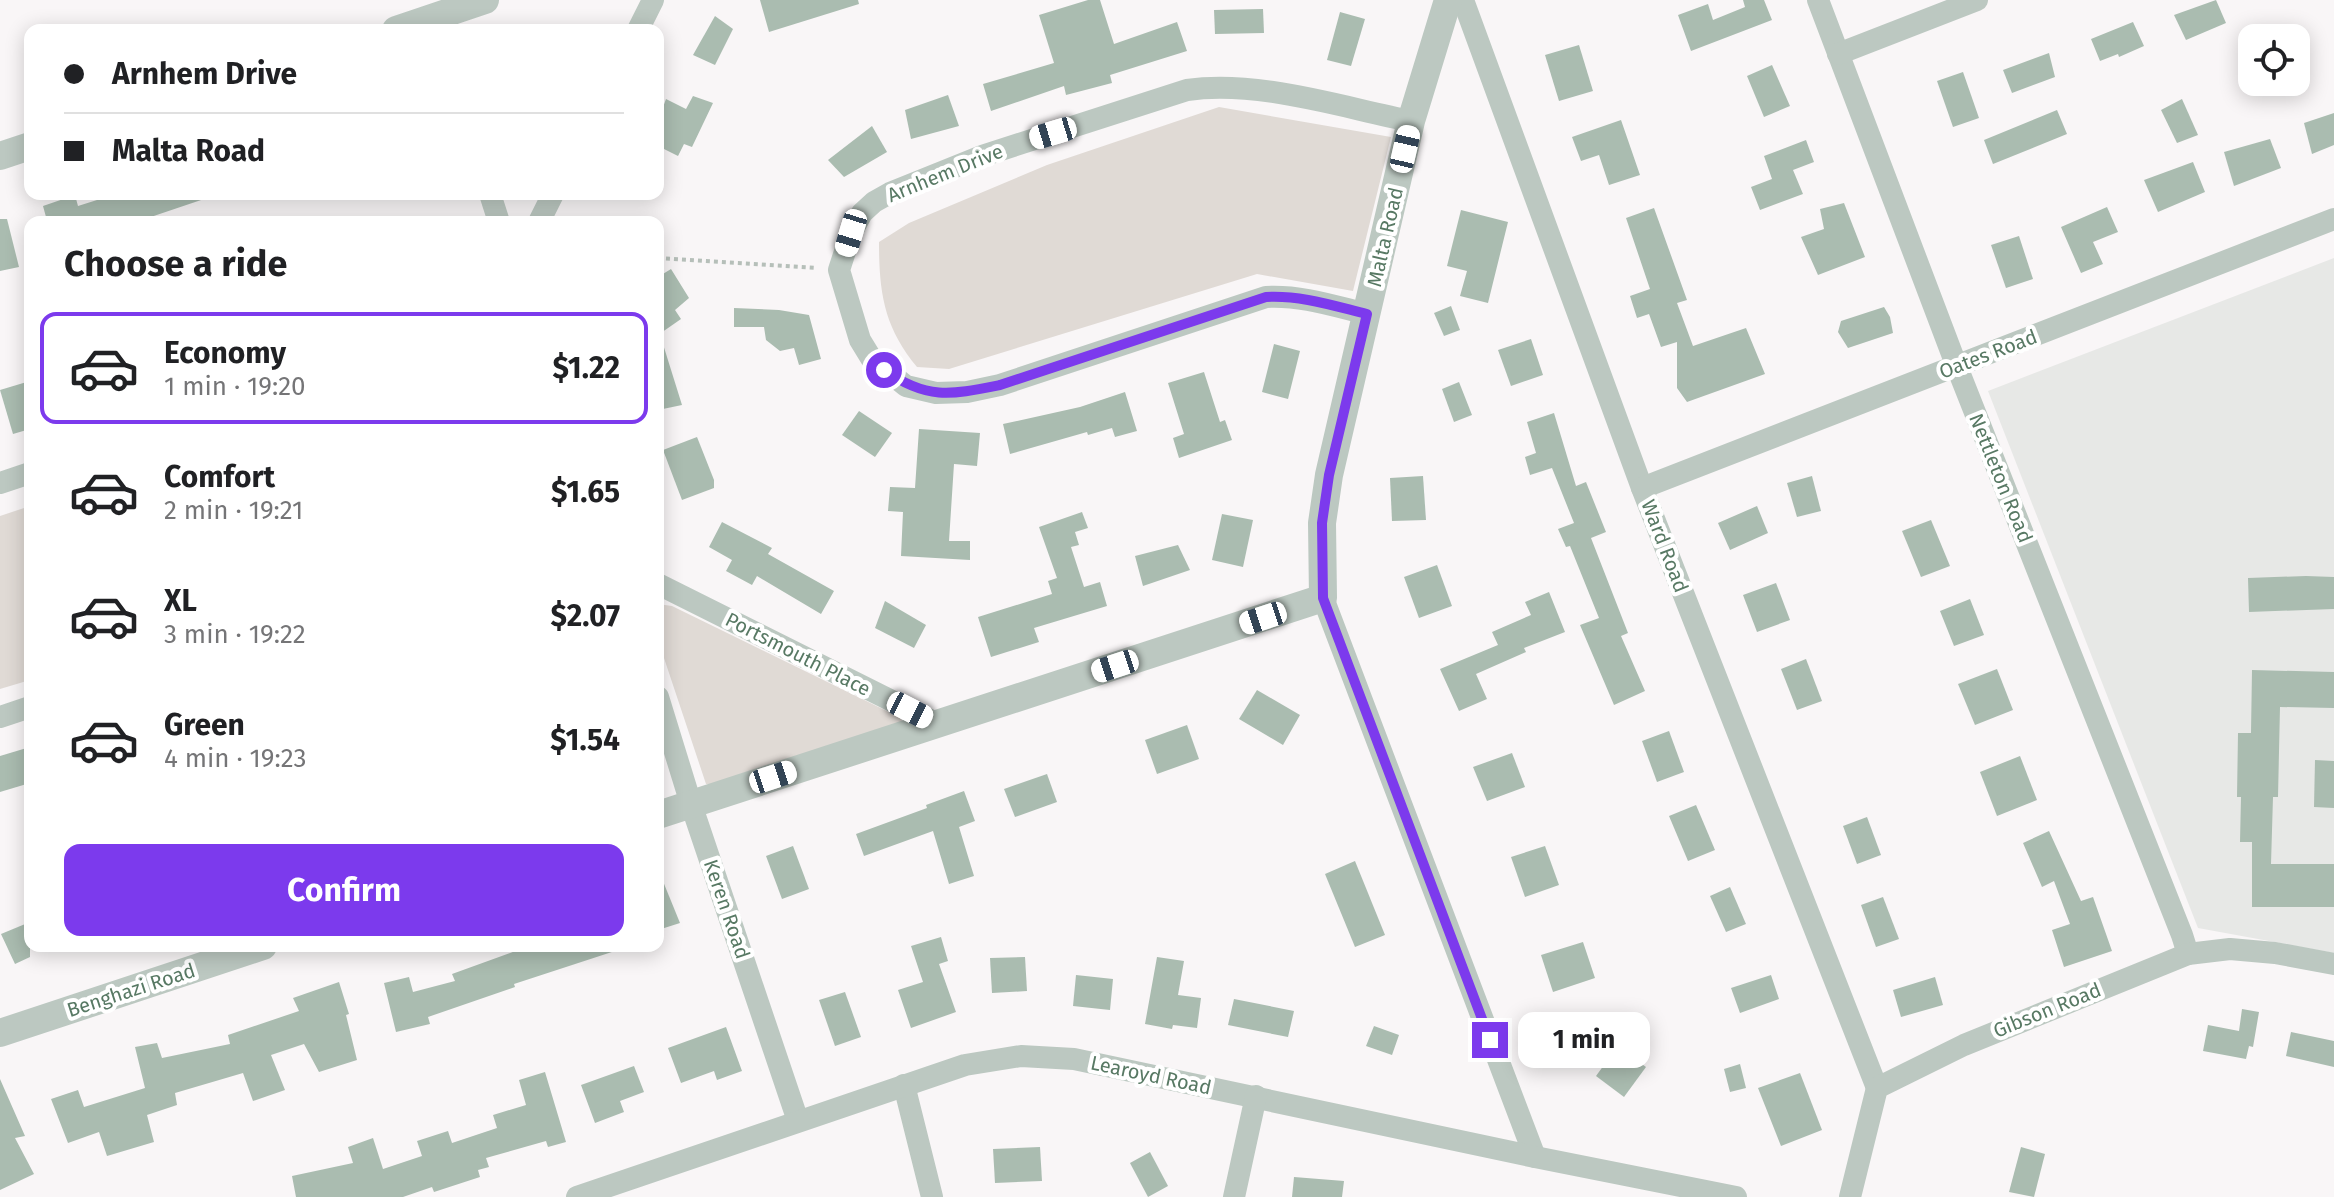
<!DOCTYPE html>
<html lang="en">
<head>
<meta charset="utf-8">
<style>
	body { margin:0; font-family:"Fira Sans",sans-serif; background:#f2f2f2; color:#202124; height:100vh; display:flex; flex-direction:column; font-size:30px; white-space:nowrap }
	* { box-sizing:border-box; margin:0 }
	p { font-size:26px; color:#757577 }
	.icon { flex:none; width:44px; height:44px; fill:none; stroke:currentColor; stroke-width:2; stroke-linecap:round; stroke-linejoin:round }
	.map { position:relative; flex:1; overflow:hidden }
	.side { position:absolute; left:24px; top:216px; width:640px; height:736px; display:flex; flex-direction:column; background:#fff; border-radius:16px; box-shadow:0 4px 20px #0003 }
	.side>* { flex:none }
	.banner { position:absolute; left:24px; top:24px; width:640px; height:176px; border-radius:16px; box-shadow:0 4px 20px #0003; display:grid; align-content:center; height:176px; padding:0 40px; background:#fff }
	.fabs { position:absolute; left:2238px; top:24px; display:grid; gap:16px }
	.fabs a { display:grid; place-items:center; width:72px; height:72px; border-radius:16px; background:#fff; box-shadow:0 4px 20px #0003; font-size:40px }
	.end { position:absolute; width:36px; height:36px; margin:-18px; border:10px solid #7c3aed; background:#fff; box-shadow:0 0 0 4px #fff }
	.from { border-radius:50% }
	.bubble { position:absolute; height:56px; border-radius:16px; background:#fff; box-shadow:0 4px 20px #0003; font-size:26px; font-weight:700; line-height:56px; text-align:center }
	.car { position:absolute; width:24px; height:48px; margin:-24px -12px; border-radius:10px; box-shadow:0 0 6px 2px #0007; background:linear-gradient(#fff 24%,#345 0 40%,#fff 0 76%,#345 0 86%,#fff 0) }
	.banner b { display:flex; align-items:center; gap:28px; height:76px; font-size:30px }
	.banner b+b { border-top:2px solid #e0e0e0 }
	.banner i { width:20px; height:20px; background:#202124 }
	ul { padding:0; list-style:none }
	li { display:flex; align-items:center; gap:24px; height:112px; margin:0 16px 12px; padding:0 24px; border:4px solid transparent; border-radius:16px }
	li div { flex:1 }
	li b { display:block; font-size:30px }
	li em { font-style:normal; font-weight:700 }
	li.active { border-color:#7c3aed }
	li>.icon { width:72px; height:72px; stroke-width:1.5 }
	h2 { padding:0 40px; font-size:36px; line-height:96px }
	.action { display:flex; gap:16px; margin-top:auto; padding:16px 40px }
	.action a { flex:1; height:92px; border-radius:16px; background:#7c3aed; color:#fff; font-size:32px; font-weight:700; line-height:92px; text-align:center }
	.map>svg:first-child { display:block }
	.built { fill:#e7e8e6 }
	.green { fill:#e0dad5 }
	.building { fill:#aabcb0 }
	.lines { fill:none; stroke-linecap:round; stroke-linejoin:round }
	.path { stroke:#b6bfb9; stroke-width:4; stroke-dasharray:4 4; stroke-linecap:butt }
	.minor { stroke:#bcc8c1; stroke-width:22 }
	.tertiary { stroke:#bcc8c1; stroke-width:28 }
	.route { stroke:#7c3aed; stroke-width:10 }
	.labels { text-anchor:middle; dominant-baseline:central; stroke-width:8; stroke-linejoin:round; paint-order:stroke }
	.street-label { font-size:20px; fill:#587964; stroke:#fff }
</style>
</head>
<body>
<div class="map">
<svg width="2334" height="1197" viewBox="0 0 2334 1197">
	<rect width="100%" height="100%" fill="#f9f6f7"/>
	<polygon class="built" points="2334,258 2334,953 2198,928 1988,391"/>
	<g class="green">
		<path d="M1219 107 1391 137 1353 291 1257 274 949 369 917 367C884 327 879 293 879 242L909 223 1047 165Z"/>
		<polygon points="30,506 30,680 0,689 0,516"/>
		<polygon points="658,604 672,606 899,717 904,723 717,784 706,784 658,640"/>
	</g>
	<g class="building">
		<polygon points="760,0 858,0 859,4 769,32"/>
		<polygon points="1088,0 1100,0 1114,44 1177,22 1187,51 1110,75 1112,83 1066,95 1064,86 991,111 983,84 1054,63 1039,15"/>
		<polygon points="1743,0 1764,0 1772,20 1691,51 1678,15 1708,4 1713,20 1745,7"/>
		<polygon points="2216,0 2226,23 2186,40 2174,15"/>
		<polygon points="1263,9 1264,33 1215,34 1214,10"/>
		<polygon points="1340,12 1365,19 1351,66 1327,60"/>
		<polygon points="715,16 733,29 715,65 693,55"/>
		<polygon points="2133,22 2144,46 2119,57 2118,54 2100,61 2091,39"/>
		<polygon points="1579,45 1593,91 1559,101 1545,55"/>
		<polygon points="2049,53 2055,77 2012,93 2003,70"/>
		<polygon points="1772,65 1790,106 1764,117 1747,76"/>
		<polygon points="1963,72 1979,118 1953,127 1937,81"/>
		<polygon points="948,95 959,126 911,139 905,110"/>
		<polygon points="693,96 713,103 692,147 684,144 678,156 658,146 658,121 666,99 686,109"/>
		<polygon points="2182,99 2198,135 2177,143 2161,110"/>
		<polygon points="2057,110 2067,134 1993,164 1984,140"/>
		<polygon points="2334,113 2334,145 2312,154 2304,123"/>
		<polygon points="1621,120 1640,175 1609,185 1599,155 1581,161 1572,137"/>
		<polygon points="872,126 887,152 844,177 828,160"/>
		<polygon points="2270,139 2281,168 2234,186 2224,152"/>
		<polygon points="1806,140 1814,162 1793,170 1803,194 1760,210 1751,187 1772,179 1764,156"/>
		<polygon points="2193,162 2205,192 2158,212 2144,180"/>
		<polygon points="116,194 210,194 210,197 136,222 42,222 41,219 46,217 43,206 75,195 78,206"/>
		<polygon points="1844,203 1865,257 1818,275 1801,237 1824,229 1820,209"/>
		<polygon points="2107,207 2118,232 2093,242 2103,264 2081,273 2061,227"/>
		<polygon points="1654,208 1687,300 1677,303 1693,346 1746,328 1765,374 1687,402 1677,388 1677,342 1661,347 1649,314 1637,318 1630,296 1650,289 1626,218"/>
		<polygon points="1461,210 1508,222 1488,303 1460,296 1467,271 1447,266"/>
		<polygon points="0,219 7,219 19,267 0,271"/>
		<polygon points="2019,236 2033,279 2006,288 1991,245"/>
		<polygon points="671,269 689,298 675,310 681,319 658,335 658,277"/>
		<polygon points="1451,306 1460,330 1444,336 1434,313"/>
		<polygon points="1884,307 1890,317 1893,333 1848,348 1838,332 1841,321"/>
		<polygon points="734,308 779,310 809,315 821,359 799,365 794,348 780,351 766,340 764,327 734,327"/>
		<polygon points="1531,339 1543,375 1511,386 1498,350"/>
		<polygon points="662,341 682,405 658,410 658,342"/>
		<polygon points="1274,344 1300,351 1288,399 1262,392"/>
		<polygon points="1204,372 1220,422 1225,420 1232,440 1179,458 1173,438 1184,434 1168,383"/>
		<polygon points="30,381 30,429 13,434 0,390"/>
		<polygon points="1459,382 1472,415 1454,422 1442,389"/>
		<polygon points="1125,392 1137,431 1115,437 1112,428 1088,435 1087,432 1010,454 1003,424 1080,407"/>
		<polygon points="859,411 892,433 875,457 842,435"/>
		<polygon points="1554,413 1576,486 1586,482 1606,532 1591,538 1628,633 1621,636 1645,691 1614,705 1580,625 1599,618 1570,546 1566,547 1558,529 1574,523 1552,468 1530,475 1525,457 1536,453 1527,422"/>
		<polygon points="919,429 980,433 977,466 954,464 949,541 970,541 970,560 901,556 903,512 888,511 890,487 915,488"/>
		<polygon points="697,437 714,480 714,488 682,500 663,450"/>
		<polygon points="1423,476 1426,520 1392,521 1390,478"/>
		<polygon points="1812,476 1821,511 1797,517 1787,483"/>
		<polygon points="1757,506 1768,533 1730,550 1718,523"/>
		<polygon points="1082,512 1088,528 1075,532 1079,545 1071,547 1084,587 1100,582 1107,606 1034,628 1039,642 991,657 978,617 1052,594 1048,581 1057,578 1039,527"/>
		<polygon points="1222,514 1253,520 1243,567 1212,560"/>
		<polygon points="1931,520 1950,566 1921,577 1902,531"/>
		<polygon points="722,522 772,548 768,554 834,591 821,614 757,576 752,585 726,571 732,560 709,547"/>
		<polygon points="1178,545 1190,570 1143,586 1135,556"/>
		<polygon points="1437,565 1452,606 1419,618 1404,577"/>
		<polygon points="2306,576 2334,577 2334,609 2249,612 2248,578"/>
		<polygon points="1776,583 1790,620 1757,632 1743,595"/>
		<polygon points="1549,592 1565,632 1524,648 1526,652 1476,674 1487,699 1459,711 1440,669 1498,645 1492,632 1531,615 1525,602"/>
		<polygon points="1970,599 1984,635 1954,646 1940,611"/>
		<polygon points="885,601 926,625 914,648 875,628"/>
		<polygon points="1806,659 1822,701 1797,710 1781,669"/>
		<polygon points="1997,669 2013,710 1975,725 1958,684"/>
		<polygon points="2252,670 2334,672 2334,708 2280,707 2278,797 2273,797 2271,864 2334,864 2334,907 2252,907 2252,842 2240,842 2241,797 2237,797 2238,733 2251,733"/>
		<polygon points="1257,690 1300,715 1283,745 1239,719"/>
		<polygon points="1187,725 1199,759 1157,774 1145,740"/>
		<polygon points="1669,731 1684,772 1657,782 1642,741"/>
		<polygon points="30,747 30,783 0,792 0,756"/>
		<polygon points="1512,753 1525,787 1487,801 1473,767"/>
		<polygon points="2020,756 2037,800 1997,816 1980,772"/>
		<polygon points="2315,760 2334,761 2334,808 2314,807"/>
		<polygon points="1047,774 1057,802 1015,817 1004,789"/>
		<polygon points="964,791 975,821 959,827 974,876 949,884 933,831 864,856 856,834 927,808 926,805"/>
		<polygon points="1696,805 1715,850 1688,861 1669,816"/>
		<polygon points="1867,817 1881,855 1857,864 1843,826"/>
		<polygon points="2049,831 2081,901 2093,897 2112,951 2064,967 2052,930 2070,924 2054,881 2042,887 2023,843"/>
		<polygon points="793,846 809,889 782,899 766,856"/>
		<polygon points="1545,846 1559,885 1525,897 1511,857"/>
		<polygon points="1355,861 1385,935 1355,947 1325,874"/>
		<polygon points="658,869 680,923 658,930"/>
		<polygon points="1730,887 1746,924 1726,932 1710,896"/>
		<polygon points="1883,897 1899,939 1876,947 1861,905"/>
		<polygon points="30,922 30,957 15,964 1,934"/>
		<polygon points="941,937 948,961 939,964 956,1012 911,1028 898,990 923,982 911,946"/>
		<polygon points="1583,942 1595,978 1553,992 1541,955"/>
		<polygon points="529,946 618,946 618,950 514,984 515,987 428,1017 430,1024 396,1032 384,983 409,977 413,992 455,981 452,974"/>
		<polygon points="1025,957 1027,991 992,993 990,958"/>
		<polygon points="1157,957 1184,961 1178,995 1201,998 1197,1028 1173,1025 1172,1029 1145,1024"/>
		<polygon points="1076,975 1113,979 1110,1010 1073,1006"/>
		<polygon points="1771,975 1779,999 1740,1013 1731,988"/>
		<polygon points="1935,977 1943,1005 1901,1017 1893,990"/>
		<polygon points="339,982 349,1014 346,1015 357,1060 319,1072 304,1044 271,1055 285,1090 253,1101 243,1073 175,1093 177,1105 147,1115 154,1142 107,1156 99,1132 68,1143 51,1099 78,1090 84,1107 145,1088 135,1047 157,1043 162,1058 230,1044 228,1035 299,1011 293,998"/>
		<polygon points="845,992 861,1037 835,1046 819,1000"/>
		<polygon points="1234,999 1294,1011 1288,1037 1228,1025"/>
		<polygon points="2242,1009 2259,1012 2253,1047 2249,1046 2246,1059 2203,1051 2208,1025 2239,1031"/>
		<polygon points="1374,1026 1399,1035 1392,1055 1366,1046"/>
		<polygon points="726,1027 742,1071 717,1080 714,1071 681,1083 668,1048"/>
		<polygon points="2291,1032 2334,1041 2334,1067 2286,1056"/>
		<polygon points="1617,1047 1646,1067 1624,1097 1596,1076"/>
		<polygon points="1740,1064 1746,1088 1730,1092 1724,1069"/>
		<polygon points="634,1066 644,1092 620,1101 624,1112 595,1123 581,1085"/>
		<polygon points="545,1072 566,1142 548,1147 546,1141 486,1158 489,1167 478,1170 480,1177 434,1192 432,1187 403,1197 296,1197 292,1176 353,1163 348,1147 373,1138 383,1169 422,1156 417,1141 448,1131 452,1143 497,1128 493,1115 526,1105 519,1080"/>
		<polygon points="1800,1073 1822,1130 1781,1146 1758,1088"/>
		<polygon points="0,1079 25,1136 15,1138 34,1174 0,1190"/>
		<polygon points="1040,1147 1042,1181 995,1183 993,1149"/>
		<polygon points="2021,1147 2045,1154 2034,1197 2009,1192"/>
		<polygon points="1150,1152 1168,1186 1148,1197 1130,1163"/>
		<polygon points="1294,1177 1344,1181 1342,1197 1292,1197"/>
	</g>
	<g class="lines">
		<polyline class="path" points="658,258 817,268"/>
		<g class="minor">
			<polyline points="1463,0 1642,488 1877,1088"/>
			<polyline points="1818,0 1957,367 2182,935 2188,954"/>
			<polyline points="638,30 653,0"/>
			<polyline points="1838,54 1977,0"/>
			<polyline points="490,194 499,222"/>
			<polyline points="539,222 553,194"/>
			<path d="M1367 314C1334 306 1301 295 1266 297L1000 385 967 392 936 393 906 386 871 358 860 340 839 270 851 233 862 213 874 202 890 193 982 156 1187 90C1259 80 1340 107 1411 121"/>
			<polyline points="0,483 30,473"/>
			<polyline points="1642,488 2334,219"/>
			<polyline points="658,584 938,724"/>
			<polyline points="1323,598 1535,1157"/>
			<polyline points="658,697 691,804 798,1121"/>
			<polyline points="0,717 30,707"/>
			<polyline points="904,1085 932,1197"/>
			<polyline points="577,1197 965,1065 1021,1056 1074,1059 1535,1157 1736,1197"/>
			<polyline points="1234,1197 1256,1096"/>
			<polyline points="1850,1197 1877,1088 1964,1045 2188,954 2230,949 2275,953 2334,964"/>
		</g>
		<g class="tertiary">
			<polyline points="396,30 485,0"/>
			<polyline points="0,156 30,146"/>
			<polyline points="658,815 1323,598 1322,523 1329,475 1411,121 1448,0"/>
			<polyline points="0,1033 263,946"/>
		</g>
	</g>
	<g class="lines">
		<path class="route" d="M884 370C927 400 950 395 1000 385L1266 297C1301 295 1334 306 1367 314L1329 475 1322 523 1323 598 1490 1040"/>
	</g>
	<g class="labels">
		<g class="street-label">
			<text transform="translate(945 173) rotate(-22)">Arnhem Drive</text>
			<text transform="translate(1385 237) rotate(-77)">Malta Road</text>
			<text transform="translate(1988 354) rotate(-21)">Oates Road</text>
			<text transform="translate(2001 478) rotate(68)">Nettleton Road</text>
			<text transform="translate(1665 546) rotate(69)">Ward Road</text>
			<text transform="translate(798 654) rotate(27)">Portsmouth Place</text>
			<text transform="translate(727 909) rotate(71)">Keren Road</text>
			<text transform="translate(131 990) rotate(-18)">Benghazi Road</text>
			<text transform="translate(2047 1010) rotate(-22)">Gibson Road</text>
			<text transform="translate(1151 1075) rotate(12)">Learoyd Road</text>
		</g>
	</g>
</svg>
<div class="fabs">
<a><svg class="icon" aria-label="locate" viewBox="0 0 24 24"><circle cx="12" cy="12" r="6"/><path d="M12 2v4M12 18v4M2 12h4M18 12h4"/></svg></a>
</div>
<i class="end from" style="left:884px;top:370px"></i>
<i class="end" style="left:1490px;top:1040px"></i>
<div class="bubble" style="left:1518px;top:1012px;width:132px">1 min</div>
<i class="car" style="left:1053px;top:133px;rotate:253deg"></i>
<i class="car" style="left:1405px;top:149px;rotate:13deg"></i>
<i class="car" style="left:851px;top:233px;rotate:197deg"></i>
<i class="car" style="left:1263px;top:618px;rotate:252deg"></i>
<i class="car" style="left:1115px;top:666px;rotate:252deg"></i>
<i class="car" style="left:910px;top:710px;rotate:117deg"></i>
<i class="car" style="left:773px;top:777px;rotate:72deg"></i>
<div class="banner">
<b><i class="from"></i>Arnhem Drive</b>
<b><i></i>Malta Road</b>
</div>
<section class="side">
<h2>Choose a ride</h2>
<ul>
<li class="active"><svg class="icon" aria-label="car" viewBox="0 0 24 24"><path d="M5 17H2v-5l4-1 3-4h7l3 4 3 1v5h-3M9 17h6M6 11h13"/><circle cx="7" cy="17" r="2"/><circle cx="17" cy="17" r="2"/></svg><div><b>Economy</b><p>1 min · 19:20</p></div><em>$1.22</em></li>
<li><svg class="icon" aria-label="car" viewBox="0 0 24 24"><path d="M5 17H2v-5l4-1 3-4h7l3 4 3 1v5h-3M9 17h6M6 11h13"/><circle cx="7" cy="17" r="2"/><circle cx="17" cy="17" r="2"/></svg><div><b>Comfort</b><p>2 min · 19:21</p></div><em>$1.65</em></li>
<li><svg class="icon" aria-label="car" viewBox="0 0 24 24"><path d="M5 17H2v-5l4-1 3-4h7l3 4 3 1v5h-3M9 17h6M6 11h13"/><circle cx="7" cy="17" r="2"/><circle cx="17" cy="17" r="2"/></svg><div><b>XL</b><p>3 min · 19:22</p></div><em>$2.07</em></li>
<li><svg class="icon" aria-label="car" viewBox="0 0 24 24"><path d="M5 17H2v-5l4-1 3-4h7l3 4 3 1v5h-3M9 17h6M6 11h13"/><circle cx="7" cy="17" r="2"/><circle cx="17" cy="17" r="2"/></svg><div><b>Green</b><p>4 min · 19:23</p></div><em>$1.54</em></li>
</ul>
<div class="action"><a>Confirm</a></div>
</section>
</div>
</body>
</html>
